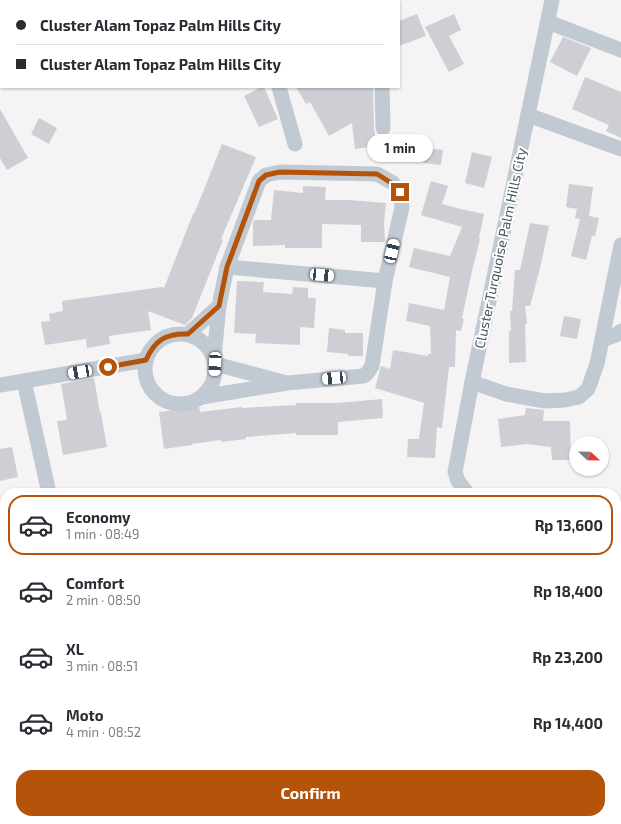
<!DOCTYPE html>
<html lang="en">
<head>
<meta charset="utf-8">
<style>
	body { margin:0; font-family:"Exo 2",sans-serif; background:#f7f7f7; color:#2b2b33; height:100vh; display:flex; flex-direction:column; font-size:15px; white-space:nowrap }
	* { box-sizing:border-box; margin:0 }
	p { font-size:13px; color:#7c7c81 }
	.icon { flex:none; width:22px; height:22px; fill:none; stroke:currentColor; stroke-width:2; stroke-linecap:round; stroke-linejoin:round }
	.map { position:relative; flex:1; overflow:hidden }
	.side { position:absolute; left:0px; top:488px; width:621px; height:336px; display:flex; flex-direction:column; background:#fff; border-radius:16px 16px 0 0; box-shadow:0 1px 3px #0004 }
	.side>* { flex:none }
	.hud { position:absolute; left:0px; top:0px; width:400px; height:88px; box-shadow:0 1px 3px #0004; display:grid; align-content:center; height:88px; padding:0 16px; background:#fff }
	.needle { width:26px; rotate:112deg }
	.tools { position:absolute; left:569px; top:436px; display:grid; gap:8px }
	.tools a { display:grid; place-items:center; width:40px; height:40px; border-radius:50%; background:#fff; box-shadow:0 1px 3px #0004; font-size:20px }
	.end { position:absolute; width:18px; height:18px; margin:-9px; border:5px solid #b45309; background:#fff; box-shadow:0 0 0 2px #fff }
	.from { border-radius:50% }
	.bubble { position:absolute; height:28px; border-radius:14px; background:#fff; box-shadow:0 1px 3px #0004; font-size:13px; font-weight:700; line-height:28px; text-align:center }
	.car { position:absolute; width:12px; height:24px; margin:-12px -6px; border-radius:5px; box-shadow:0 0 3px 1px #0007; background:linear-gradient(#fff 24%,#345 0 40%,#fff 0 76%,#345 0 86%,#fff 0) }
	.hud b { display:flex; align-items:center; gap:14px; height:38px; font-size:15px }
	.hud b+b { border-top:1px solid #e1e1e2 }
	.hud i { width:10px; height:10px; background:#2b2b33 }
	ul { padding:7px 0 0; list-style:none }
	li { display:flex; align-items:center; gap:12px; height:60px; margin:0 8px 6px; padding:0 8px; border:2px solid transparent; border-radius:16px }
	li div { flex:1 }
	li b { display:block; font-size:15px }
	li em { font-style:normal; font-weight:700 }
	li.selected { border-color:#b45309 }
	li>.icon { width:36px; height:36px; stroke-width:1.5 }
	.action { display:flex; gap:8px; margin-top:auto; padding:8px 16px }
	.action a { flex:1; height:46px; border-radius:16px; background:#b45309; color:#fff; font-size:16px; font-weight:700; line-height:46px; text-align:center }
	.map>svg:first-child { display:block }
	.building { fill:#cdcfd5 }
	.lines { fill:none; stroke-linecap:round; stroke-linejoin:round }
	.street { stroke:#c1cad2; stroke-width:15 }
	.route { stroke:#b45309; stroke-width:5 }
	.labels { text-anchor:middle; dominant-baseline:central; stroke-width:4; stroke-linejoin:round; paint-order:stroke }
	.street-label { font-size:14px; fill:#4a5661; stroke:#fff }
</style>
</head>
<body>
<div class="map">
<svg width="621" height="824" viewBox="0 0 621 824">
	<rect width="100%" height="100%" fill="#f5f3f3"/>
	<g class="building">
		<polygon points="417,14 426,36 399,46 399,21"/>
		<polygon points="454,14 461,30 449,36 464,64 449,72 425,27"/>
		<polygon points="563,37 591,48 577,76 550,62"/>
		<polygon points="585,77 621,92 621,138 606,131 609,125 572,109"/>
		<polygon points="261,87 264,87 278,119 259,127 244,96"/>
		<polygon points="296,87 373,87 374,128 377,146 355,149 352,123 329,136 310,102 306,104"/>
		<polygon points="0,109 28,158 7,170 0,158"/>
		<polygon points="39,118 57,128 49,144 31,134"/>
		<polygon points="222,144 256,157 221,239 223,240 192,318 185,325 148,311 151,330 109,336 110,344 87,348 86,339 45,345 41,322 50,321 49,314 63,311 62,301 162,287 164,288 193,214 194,214 205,187"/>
		<polygon points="425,148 443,150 441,165 423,163"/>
		<polygon points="472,152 492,157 484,188 465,183"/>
		<polygon points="431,181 448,186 442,204 461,209 484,214 479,238 480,239 472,271 462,318 464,319 461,331 456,330 455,367 449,367 442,428 437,427 435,458 407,457 408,439 419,439 424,403 375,388 381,366 390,369 393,350 428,356 428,354 431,354 430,326 406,321 409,303 444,310 450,277 409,267 414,248 450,256 462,227 421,215"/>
		<polygon points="569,184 593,187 589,216 599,218 595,236 592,236 586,260 571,256 580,219 575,218 577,209 566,207"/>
		<polygon points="303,186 326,187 325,200 348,200 386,203 384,222 385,242 361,242 361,225 322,224 322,248 285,248 285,245 253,246 253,224 254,220 271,220 274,190 303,193"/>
		<polygon points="530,223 549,226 540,268 530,306 525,306 527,324 525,324 526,362 509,363 509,331 511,331 510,311 512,311 515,270 520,270"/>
		<polygon points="237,281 264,282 263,292 292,294 293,287 308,288 308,298 316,298 314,328 300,327 300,345 255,343 256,334 234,333"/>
		<polygon points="564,316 581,319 577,339 560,336"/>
		<polygon points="329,328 345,330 345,333 363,333 363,356 348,356 348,354 327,352"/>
		<polygon points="94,378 100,413 101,413 107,447 63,455 57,421 67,420 61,384"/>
		<polygon points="382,399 383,418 338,422 338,435 296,435 296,433 246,437 246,439 221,442 221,440 192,444 192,445 164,449 159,412 199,407 200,412 242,407 242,408 296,405 296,403 338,403"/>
		<polygon points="526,408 544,410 543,421 570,421 571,460 552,460 551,447 526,444 501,447 498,419 525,415"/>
		<polygon points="12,447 18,477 0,481 0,449"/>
	</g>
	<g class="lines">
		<g class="street">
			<polyline points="254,0 254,1"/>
			<polyline points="348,0 348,1"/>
			<polyline points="548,22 621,50"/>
			<polyline points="279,87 295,144"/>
			<polyline points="382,87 383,128"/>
			<polyline points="528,115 621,149"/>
			<polyline points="227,267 385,281"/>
			<polyline points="188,334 219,306"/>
			<circle cx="180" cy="369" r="35"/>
			<polyline points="602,340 616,335 621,331"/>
			<polyline points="215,364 283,382"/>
			<polyline points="24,381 146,360"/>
			<polyline points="472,382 506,394 545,401 565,400 579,397 588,389 597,364 621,245"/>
			<polyline points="0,385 24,381 49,493"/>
			<polyline points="202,397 287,383 364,376 368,372 372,366 385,281 402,207 400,192 393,183 377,174 280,172 266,175 259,181 227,267 219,306 214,357"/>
			<polyline points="467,493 458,481 455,472 472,382 552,0"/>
			<polyline points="0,548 5,544"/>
			<polyline points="616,569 621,567"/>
			<polyline points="0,761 5,744"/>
			<polyline points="0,810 5,812"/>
		</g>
	</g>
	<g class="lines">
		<path class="route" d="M108 367 146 360C155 340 166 333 188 334L219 306 227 267 259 181 266 175 280 172 377 174 393 184 400 192"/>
	</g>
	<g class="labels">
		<g class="street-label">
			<text transform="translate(500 248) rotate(-78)">Cluster Turquoise Palm Hills City</text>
		</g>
	</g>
</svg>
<div class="tools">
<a><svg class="needle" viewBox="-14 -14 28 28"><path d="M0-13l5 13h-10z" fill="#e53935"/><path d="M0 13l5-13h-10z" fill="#7c7c81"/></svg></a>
</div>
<i class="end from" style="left:108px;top:367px"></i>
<i class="end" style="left:400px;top:192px"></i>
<div class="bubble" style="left:367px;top:134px;width:66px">1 min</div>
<i class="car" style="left:392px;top:251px;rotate:13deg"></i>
<i class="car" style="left:322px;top:275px;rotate:95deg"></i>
<i class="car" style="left:215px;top:364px;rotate:183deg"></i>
<i class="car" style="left:80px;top:372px;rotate:260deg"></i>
<i class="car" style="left:334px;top:378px;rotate:265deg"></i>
<div class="hud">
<b><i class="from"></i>Cluster Alam Topaz Palm Hills City</b>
<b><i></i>Cluster Alam Topaz Palm Hills City</b>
</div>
<section class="side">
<ul>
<li class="selected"><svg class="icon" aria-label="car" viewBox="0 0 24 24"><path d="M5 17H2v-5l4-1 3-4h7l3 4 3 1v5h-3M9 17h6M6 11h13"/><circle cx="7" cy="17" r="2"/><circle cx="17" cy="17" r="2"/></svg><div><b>Economy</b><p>1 min · 08:49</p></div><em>Rp 13,600</em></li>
<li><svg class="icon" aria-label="car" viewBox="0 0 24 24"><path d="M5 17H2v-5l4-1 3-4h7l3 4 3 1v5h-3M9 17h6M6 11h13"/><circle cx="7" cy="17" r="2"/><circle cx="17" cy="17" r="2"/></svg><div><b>Comfort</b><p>2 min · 08:50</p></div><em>Rp 18,400</em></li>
<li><svg class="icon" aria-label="car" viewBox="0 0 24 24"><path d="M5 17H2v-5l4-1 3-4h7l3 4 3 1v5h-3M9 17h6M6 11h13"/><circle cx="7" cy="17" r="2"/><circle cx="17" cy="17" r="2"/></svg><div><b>XL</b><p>3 min · 08:51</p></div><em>Rp 23,200</em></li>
<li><svg class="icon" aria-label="car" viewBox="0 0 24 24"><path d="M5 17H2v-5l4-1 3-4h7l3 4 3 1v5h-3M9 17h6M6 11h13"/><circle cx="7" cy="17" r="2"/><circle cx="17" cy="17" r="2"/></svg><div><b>Moto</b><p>4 min · 08:52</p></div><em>Rp 14,400</em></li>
</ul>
<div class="action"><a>Confirm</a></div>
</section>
</div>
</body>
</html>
